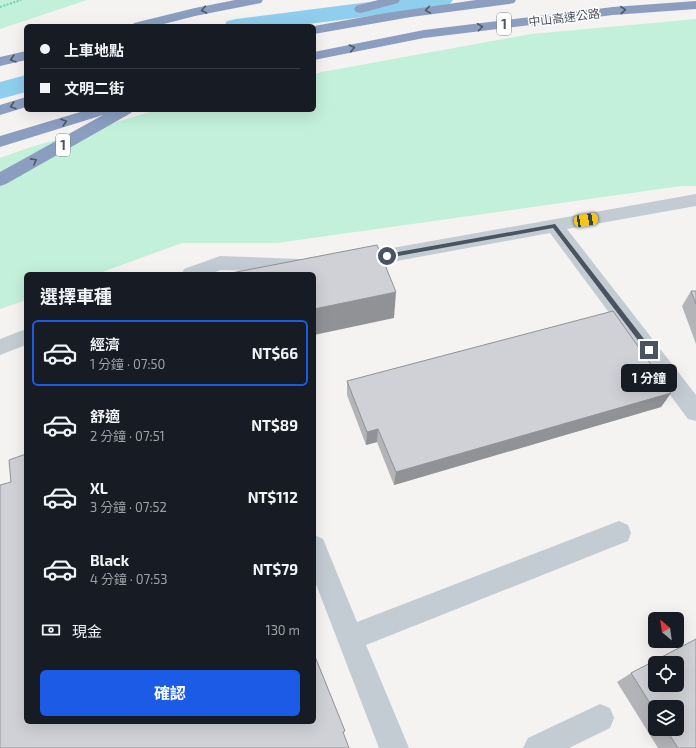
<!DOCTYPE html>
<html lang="zh-TW">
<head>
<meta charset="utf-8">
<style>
	body { margin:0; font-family:"Exo 2","Noto Sans TC",sans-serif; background:#20242c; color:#f1f3f6; height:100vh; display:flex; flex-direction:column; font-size:15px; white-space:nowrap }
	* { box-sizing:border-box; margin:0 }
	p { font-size:13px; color:#9ea1a6 }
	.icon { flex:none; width:22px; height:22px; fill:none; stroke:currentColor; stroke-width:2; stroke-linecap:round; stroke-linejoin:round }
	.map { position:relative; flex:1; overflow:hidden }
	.side { position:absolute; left:24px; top:272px; width:292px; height:452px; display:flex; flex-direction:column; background:#171b24; border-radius:6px; box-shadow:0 4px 16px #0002 }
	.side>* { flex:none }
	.top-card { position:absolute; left:24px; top:24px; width:292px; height:88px; border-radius:6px; box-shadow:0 4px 16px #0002; display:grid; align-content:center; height:88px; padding:0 16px; background:#171b24 }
	.needle { width:26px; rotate:331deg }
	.buttons { position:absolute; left:648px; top:612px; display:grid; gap:8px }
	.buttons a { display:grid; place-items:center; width:36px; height:36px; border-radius:6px; background:#171b24; box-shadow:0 4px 16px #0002; font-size:20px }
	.end { position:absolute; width:18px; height:18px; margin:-9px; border:5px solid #4a5360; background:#fff; box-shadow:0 0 0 2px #fff }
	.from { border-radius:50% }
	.bubble { position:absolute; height:28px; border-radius:6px; background:#171b24; box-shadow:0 4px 16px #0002; font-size:13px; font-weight:700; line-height:28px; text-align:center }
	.car { position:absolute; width:12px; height:24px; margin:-12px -6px; border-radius:5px; box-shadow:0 0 3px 1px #0007; background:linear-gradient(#f5c518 24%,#345 0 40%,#f5c518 0 76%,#345 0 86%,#f5c518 0) }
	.top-card b { display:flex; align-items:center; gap:14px; height:38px; font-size:15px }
	.top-card b+b { border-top:1px solid #363941 }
	.top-card i { width:10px; height:10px; background:#f1f3f6 }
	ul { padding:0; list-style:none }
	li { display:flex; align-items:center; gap:12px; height:66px; margin:0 8px 6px; padding:0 8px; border:2px solid transparent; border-radius:6px }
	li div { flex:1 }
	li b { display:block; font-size:15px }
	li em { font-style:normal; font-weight:700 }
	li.selected { border-color:#1b5be6 }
	li>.icon { width:36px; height:36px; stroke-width:1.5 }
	h2 { padding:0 16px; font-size:18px; line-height:48px }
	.pay { display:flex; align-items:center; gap:10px; height:44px; padding:0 16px; font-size:15px }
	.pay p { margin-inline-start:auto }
	.button { display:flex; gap:8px; margin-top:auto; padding:8px 16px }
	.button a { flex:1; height:46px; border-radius:6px; background:#1b5be6; color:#fff; font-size:16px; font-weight:700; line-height:46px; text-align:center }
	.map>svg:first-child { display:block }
	.green { fill:#c3f0da }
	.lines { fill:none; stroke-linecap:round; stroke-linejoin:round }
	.river { fill:#90ceed; fill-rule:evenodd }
	.path { stroke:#7acfaf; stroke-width:2; stroke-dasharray:2 1.5; stroke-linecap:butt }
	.minor { fill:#c3cbd3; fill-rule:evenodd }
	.highway { fill:#8b9ec0; fill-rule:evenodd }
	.wall { fill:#b2b4b8; fill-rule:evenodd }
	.shaded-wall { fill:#919296 }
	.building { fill:#cfd1d6; stroke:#919296; fill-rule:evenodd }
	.oneway { stroke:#4d5765 }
	.route { fill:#4a5360 }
	.labels { text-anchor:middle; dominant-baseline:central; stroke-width:3; stroke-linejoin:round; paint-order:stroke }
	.far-street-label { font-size:12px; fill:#4a5360; stroke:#fff }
	.shield { fill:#fff; stroke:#808790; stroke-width:1 }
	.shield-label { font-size:13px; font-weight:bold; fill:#4a5360 }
</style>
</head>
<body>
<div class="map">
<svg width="696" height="748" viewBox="0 0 696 748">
	<rect width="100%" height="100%" fill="#f4f3f2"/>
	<g class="green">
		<polygon points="0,0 87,0 0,29"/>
		<polygon points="696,19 696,186 681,186 277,243 182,243 97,274 26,274 26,300 0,309 0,158 25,149 157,110 314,110 314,74 322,72 531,34"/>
	</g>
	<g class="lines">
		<g class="river">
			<polygon points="385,0 453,0 449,5 441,7 293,26 224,26 227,21 236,19"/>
			<polygon points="26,75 26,92 0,99 0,82"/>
		</g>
		<polyline class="path" points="0,7 21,0"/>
		<g class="minor">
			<polygon points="696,194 696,206 567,229 696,395 696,421 688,419 550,233 353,269 346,267 344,262 346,257 353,255"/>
			<polygon points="220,256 299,259 306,261 308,266 306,271 299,273 221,270 210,274 182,274 184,269"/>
			<polygon points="26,329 26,345 0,355 0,339"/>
			<polygon points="619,521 628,525 631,533 628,541 366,645 409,748 379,748 314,579 314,535 323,539 357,622"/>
			<polygon points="600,704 610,708 614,718 610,728 569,748 523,748 528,738"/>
		</g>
		<g class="highway">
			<polygon points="235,0 263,0 261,3 256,4 195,16 156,26 132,26 134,23 195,8"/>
			<polygon points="378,0 400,0 398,3 361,13 356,12 354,9 356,6"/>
			<polygon points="476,0 516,0 514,3 509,4 411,17 314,34 314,26 386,13"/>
			<polygon points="696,1 696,9 613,15 424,38 314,60 314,52 424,30 613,7"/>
			<polygon points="26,51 26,60 0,66 0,57"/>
			<polygon points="26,97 26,107 0,115 0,105"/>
			<polygon points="87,110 133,110 131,113 6,184 0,186 0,172 103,115 0,147 0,136"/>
		</g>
	</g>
	<g class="wall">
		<polygon points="691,291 696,291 696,344 682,306"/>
		<polygon points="347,381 671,393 661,407 394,485 377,442 366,445 347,395"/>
		<path d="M631 673 696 748H658L617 682ZM655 707 677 729H655Z"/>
	</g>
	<g class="shaded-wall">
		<polygon points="396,292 394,318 314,335 314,309"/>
		<polygon points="671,393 661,407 394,485 396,472"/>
		<polygon points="378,429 377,442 366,445 367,432"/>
	</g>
	<g class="building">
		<polygon points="377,245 396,292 314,309 314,274 226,274"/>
		<polygon points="691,291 696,291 696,304"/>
		<polygon points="613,311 671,393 396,472 378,429 367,432 347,381"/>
		<polygon points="26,454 26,722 314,722 314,654 345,731 343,732 349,748 0,748 0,485 11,482 9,460"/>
		<path d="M696 639V748H678L666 729H677V707H655V711L631 673ZM655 663H677V685H655Z"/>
	</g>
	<defs><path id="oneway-chevron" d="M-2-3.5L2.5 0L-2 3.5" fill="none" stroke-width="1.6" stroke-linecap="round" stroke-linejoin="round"/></defs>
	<g class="oneway">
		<use href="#oneway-chevron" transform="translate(204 10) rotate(169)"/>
		<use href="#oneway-chevron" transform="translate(428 10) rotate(171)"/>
		<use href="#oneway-chevron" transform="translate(623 10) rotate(-5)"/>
		<use href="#oneway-chevron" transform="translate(480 27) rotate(-7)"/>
		<use href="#oneway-chevron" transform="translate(352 48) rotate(-12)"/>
		<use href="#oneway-chevron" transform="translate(13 59) rotate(165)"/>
		<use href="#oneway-chevron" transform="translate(13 106) rotate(162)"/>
		<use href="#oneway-chevron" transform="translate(64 122) rotate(-16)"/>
		<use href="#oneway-chevron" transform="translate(34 161) rotate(-29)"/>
	</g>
	<polygon class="route" points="555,224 651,348 651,352 647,352 553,228 387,258 384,256 387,254"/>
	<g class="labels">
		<g class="far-street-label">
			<text transform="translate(564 17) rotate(-7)">中山高速公路</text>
		</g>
		<g class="shield">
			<rect x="497" y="13" width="14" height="22" rx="3"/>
			<rect x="56" y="134" width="14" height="22" rx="3"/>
		</g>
		<g class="shield-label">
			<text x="504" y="24">1</text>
			<text x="63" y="145">1</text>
		</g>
	</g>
</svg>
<div class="buttons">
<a><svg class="needle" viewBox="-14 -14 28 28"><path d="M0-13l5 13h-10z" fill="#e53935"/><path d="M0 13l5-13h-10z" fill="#9ea1a6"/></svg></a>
<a><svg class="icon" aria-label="locate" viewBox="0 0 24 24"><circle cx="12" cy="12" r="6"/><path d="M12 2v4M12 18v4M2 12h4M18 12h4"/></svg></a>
<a><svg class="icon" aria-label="layers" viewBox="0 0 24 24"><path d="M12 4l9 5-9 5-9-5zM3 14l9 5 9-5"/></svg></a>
</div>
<i class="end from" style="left:387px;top:256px"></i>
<i class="end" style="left:649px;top:350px"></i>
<div class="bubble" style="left:621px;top:364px;width:56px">1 分鐘</div>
<i class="car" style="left:586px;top:220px;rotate:80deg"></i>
<div class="top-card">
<b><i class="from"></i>上車地點</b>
<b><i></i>文明二街</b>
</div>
<section class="side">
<h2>選擇車種</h2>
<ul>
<li class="selected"><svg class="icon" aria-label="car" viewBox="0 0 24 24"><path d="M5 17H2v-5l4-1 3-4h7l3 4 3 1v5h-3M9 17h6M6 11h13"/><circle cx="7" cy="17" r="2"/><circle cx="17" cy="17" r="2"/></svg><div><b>經濟</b><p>1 分鐘 · 07:50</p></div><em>NT$66</em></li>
<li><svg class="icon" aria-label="car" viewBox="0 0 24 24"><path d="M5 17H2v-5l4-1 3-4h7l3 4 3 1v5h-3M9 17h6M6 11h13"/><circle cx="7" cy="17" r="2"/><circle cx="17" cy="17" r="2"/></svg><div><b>舒適</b><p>2 分鐘 · 07:51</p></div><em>NT$89</em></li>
<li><svg class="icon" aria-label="car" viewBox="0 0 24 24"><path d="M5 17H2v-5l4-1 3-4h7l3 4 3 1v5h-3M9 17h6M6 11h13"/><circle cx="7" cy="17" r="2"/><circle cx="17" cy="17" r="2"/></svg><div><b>XL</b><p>3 分鐘 · 07:52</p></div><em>NT$112</em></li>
<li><svg class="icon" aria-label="car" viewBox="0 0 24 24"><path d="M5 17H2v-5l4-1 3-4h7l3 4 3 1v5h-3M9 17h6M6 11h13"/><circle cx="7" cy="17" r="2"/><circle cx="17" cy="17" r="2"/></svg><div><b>Black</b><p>4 分鐘 · 07:53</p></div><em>NT$79</em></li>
</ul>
<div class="pay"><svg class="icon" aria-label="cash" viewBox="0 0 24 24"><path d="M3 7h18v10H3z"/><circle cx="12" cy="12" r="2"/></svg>現金<p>130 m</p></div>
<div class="button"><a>確認</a></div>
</section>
</div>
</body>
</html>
